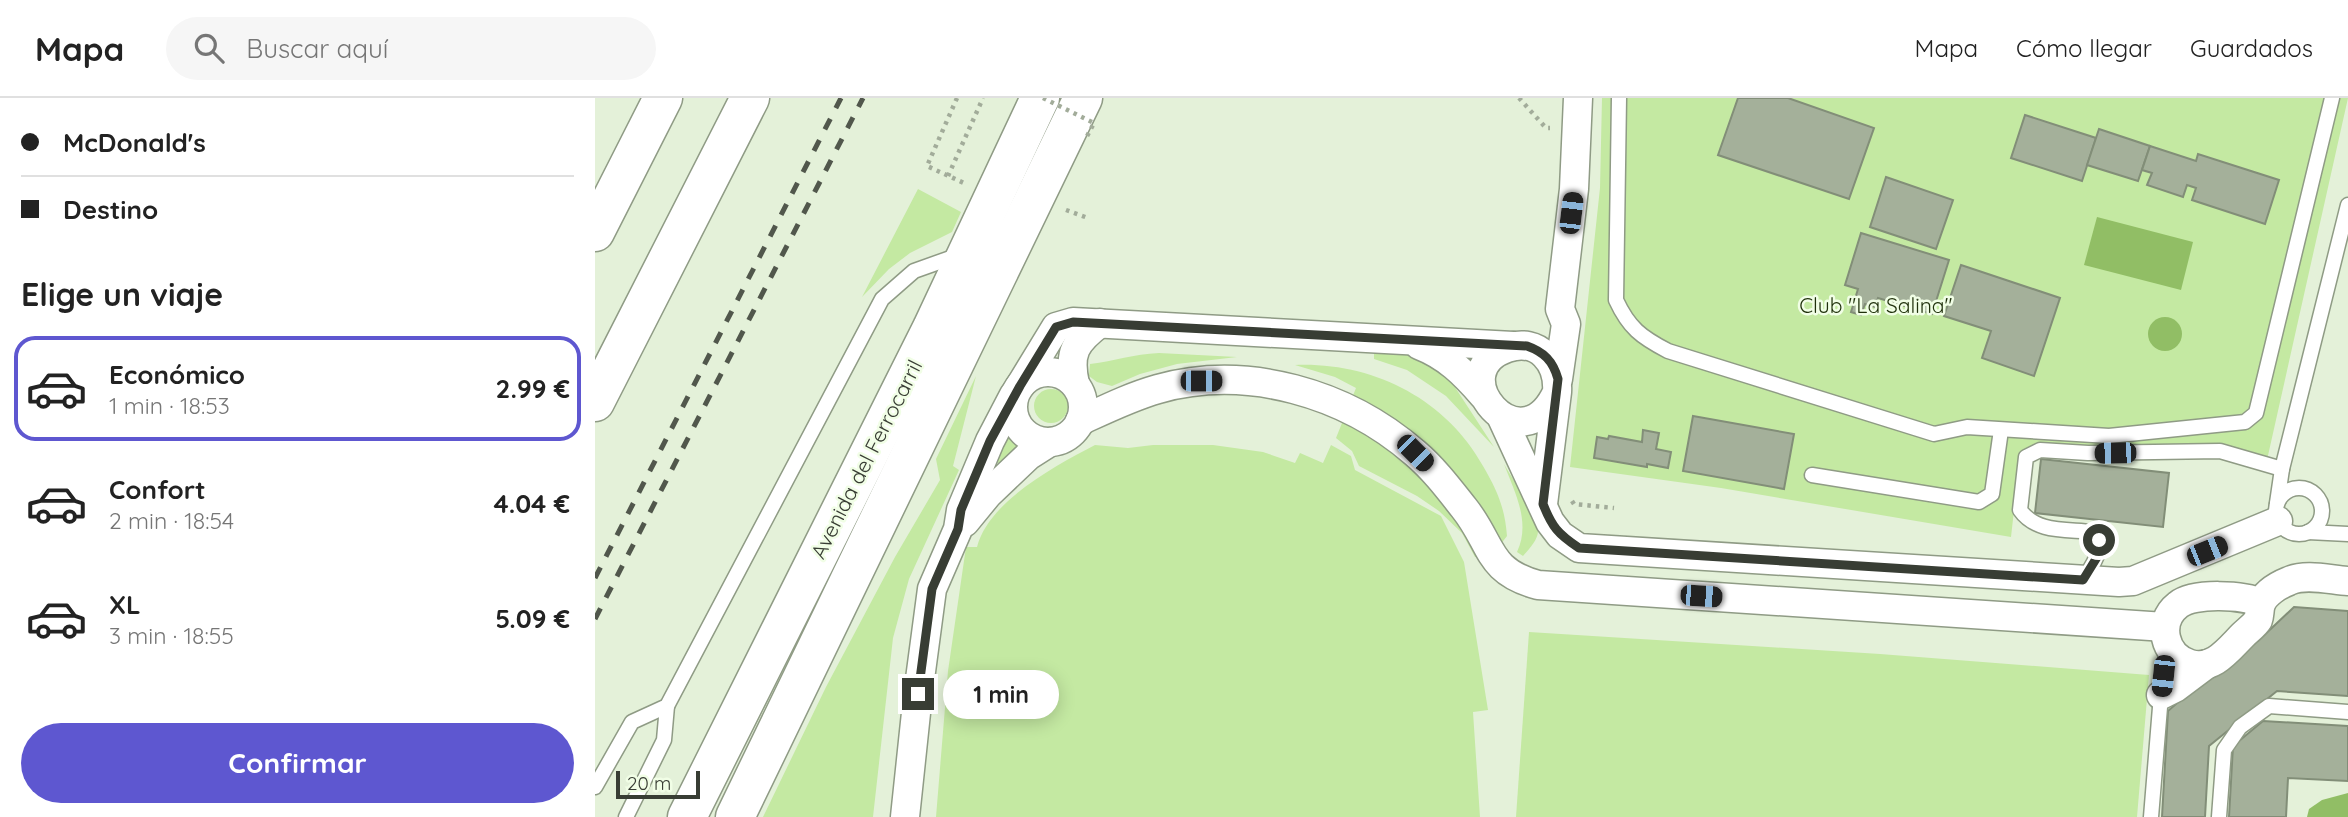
<!DOCTYPE html>
<html lang="es">
<head>
<meta charset="utf-8">
<style>
	body { margin:0; font-family:Quicksand,sans-serif; background:#f6f6f6; color:#222; height:100vh; display:flex; flex-direction:column; font-size:26px; white-space:nowrap }
	* { box-sizing:border-box; margin:0 }
	p { font-size:23px; color:#767676 }
	.icon { flex:none; width:38px; height:38px; fill:none; stroke:currentColor; stroke-width:2; stroke-linecap:round; stroke-linejoin:round }
	.map { position:relative; flex:1; overflow:hidden }
	.details { display:flex; flex-direction:column; background:#fff; width:595px }
	.details>* { flex:none }
	.top-card { display:grid; align-content:center; height:154px; padding:0 21px; background:#fff }
	.scale { position:absolute; left:21px; bottom:18px; width:84px; box-sizing:border-box; padding-left:7px; border:4px solid #383d34; border-top:0; font-size:19px; line-height:24px; white-space:nowrap; color:#383d34; -webkit-text-stroke:5px #f1fee6; paint-order:stroke }
	.end { position:absolute; width:32px; height:32px; margin:-16px; border:9px solid #383d34; background:#fff; box-shadow:0 0 0 4px #fff }
	.from { border-radius:50% }
	.bubble { position:absolute; height:49px; border-radius:24px; background:#fff; box-shadow:0 4px 18px #0003; font-size:23px; font-weight:700; line-height:49px; text-align:center }
	.car { position:absolute; width:21px; height:42px; margin:-21px -10px; border-radius:9px; box-shadow:0 0 5px 2px #0007; background:linear-gradient(#222 24%,#8ab4d8 0 40%,#222 0 76%,#8ab4d8 0 86%,#222 0) }
	.top-card b { display:flex; align-items:center; gap:24px; height:66px; font-size:26px }
	.top-card b+b { border-top:2px solid #e0e0e0 }
	.top-card i { width:18px; height:18px; background:#222 }
	ul { padding:0; list-style:none }
	li { display:flex; align-items:center; gap:21px; height:105px; margin:0 14px 10px; padding:0 7px; border:4px solid transparent; border-radius:21px }
	li div { flex:1 }
	li b { display:block; font-size:26px }
	li em { font-style:normal; font-weight:700 }
	li.selected { border-color:#5e57d0 }
	li>.icon { width:63px; height:63px; stroke-width:1.5 }
	h2 { padding:0 21px; font-size:32px; line-height:84px }
	.cta { display:flex; gap:14px; margin-top:auto; padding:14px 21px }
	.cta a { flex:1; height:80px; border-radius:42px; background:#5e57d0; color:#fff; font-size:28px; font-weight:700; line-height:80px; text-align:center }
	header { display:flex; align-items:center; gap:42px; box-sizing:border-box; height:98px; padding:0 35px; background:#fff; border-bottom:2px solid #e0e0e0 }
	header strong { font-size:33px }
	nav { display:flex; gap:38px; margin-inline-start:auto; font-size:24px }
	.search { width:490px; height:63px; background:#f6f6f6; display:flex; align-items:center; gap:18px; box-sizing:border-box; padding:0 24px; border-radius:38px; color:#767676; font-size:26px }
	main { display:flex; flex:1; min-height:0 }
	.map>svg:first-child { display:block }
	.green { fill:#c4e9a2 }
	.water { fill:#91be65 }
	.building { fill:#a4b09a; stroke:#828e78; stroke-width:2 }
	.lines { fill:none; stroke-linecap:round; stroke-linejoin:round }
	.lane-casing { stroke:#8f9b85; stroke-width:17 }
	.street-casing { stroke:#8f9b85; stroke-width:31 }
	.secondary-casing { stroke:#8f9b85; stroke-width:41 }
	.highway-casing { stroke:#8f9b85; stroke-width:41 }
	.path { stroke:#a2ac9a; stroke-width:4.5; stroke-dasharray:3.5 5; stroke-linecap:butt }
	.lane { stroke:#fff; stroke-width:14 }
	.street { stroke:#fff; stroke-width:28 }
	.secondary { stroke:#fff; stroke-width:38 }
	.highway { stroke:#fff; stroke-width:38 }
	.rail { stroke:#51574c; stroke-width:5; stroke-dasharray:12 12; stroke-linecap:butt }
	.path-bridge { stroke:#a2ac9a; stroke-width:4.5; stroke-dasharray:3.5 5; stroke-linecap:butt }
	.route { stroke:#383d34; stroke-width:9 }
	.labels { text-anchor:middle; dominant-baseline:central; stroke-width:5; stroke-linejoin:round; paint-order:stroke }
	.park-label { font-size:21px; fill:#1f300b; stroke:#f1fee6 }
	.street-label { font-size:21px; fill:#383d34; stroke:#f1fee6 }
</style>
</head>
<body>
<header>
<strong>Mapa</strong>
<div class="search"><svg class="icon" aria-label="search" viewBox="0 0 24 24"><circle cx="10" cy="10" r="6"/><path d="M15 15l6 6"/></svg>Buscar aquí</div>
<nav><a>Mapa</a><a>Cómo llegar</a><a>Guardados</a></nav>
</header>
<main>
<section class="details">
<div class="top-card">
<b><i class="from"></i>McDonald's</b>
<b><i></i>Destino</b>
</div>
<h2>Elige un viaje</h2>
<ul>
<li class="selected"><svg class="icon" aria-label="car" viewBox="0 0 24 24"><path d="M5 17H2v-5l4-1 3-4h7l3 4 3 1v5h-3M9 17h6M6 11h13"/><circle cx="7" cy="17" r="2"/><circle cx="17" cy="17" r="2"/></svg><div><b>Económico</b><p>1 min · 18:53</p></div><em>2.99 €</em></li>
<li><svg class="icon" aria-label="car" viewBox="0 0 24 24"><path d="M5 17H2v-5l4-1 3-4h7l3 4 3 1v5h-3M9 17h6M6 11h13"/><circle cx="7" cy="17" r="2"/><circle cx="17" cy="17" r="2"/></svg><div><b>Confort</b><p>2 min · 18:54</p></div><em>4.04 €</em></li>
<li><svg class="icon" aria-label="car" viewBox="0 0 24 24"><path d="M5 17H2v-5l4-1 3-4h7l3 4 3 1v5h-3M9 17h6M6 11h13"/><circle cx="7" cy="17" r="2"/><circle cx="17" cy="17" r="2"/></svg><div><b>XL</b><p>3 min · 18:55</p></div><em>5.09 €</em></li>
</ul>
<div class="cta"><a>Confirmar</a></div>
</section>
<div class="map">
<svg width="1753" height="719" viewBox="0 0 1753 719">
	<rect width="100%" height="100%" fill="#e4f1d9"/>
	<g class="green">
		<polygon points="1007,0 1753,0 1672,362 1447,345 1435,351 1425,359 1416,439 1126,390 975,369 1005,90"/>
		<polygon points="323,91 366,114 357,134 315,155 294,171 267,199"/>
		<path d="M564 255 642 259 582 266 545 276 517 288 502 284 494 278 495 266C520 263 538 256 564 255Z"/>
		<polygon points="779,255 822,256 852,277 899,349 851,298 812,272 779,261"/>
		<path d="M700 267C777 264 850 300 888 368 902 392 910 410 912 438L895 460 880 459 867 435 844 413 822 398 764 368 757 353 741 340 761 290 740 279Z"/>
		<polygon points="381,278 358,368 364,372 314,481 298,540 278,719 168,719 231,589 300,459 345,382 341,361"/>
		<circle cx="456" cy="308" r="17"/>
		<polygon points="418,333 434,349 408,368 397,361"/>
		<path d="M500 347 533 350 558 347H618L668 354 700 365 705 355 728 365 736 347 756 358 760 372 846 418 869 464 893 612 878 614 885 719H341L353 573 371 449H382C394 403 460 368 500 347Z"/>
		<path d="M909 366C917 381 944 417 943 433 943 442 934 451 928 458L922 454C936 424 920 395 909 366Z"/>
		<polygon points="934,534 1285,556 1554,577 1542,719 921,719"/>
	</g>
	<g class="water">
		<polygon points="1502,119 1598,144 1586,192 1489,167"/>
		<circle cx="1570" cy="236" r="17"/>
		<polygon points="1753,695 1753,719 1712,719 1714,711 1727,702"/>
	</g>
	<g class="building">
		<polygon points="1143,0 1193,0 1279,30 1254,101 1123,57"/>
		<polygon points="1430,17 1501,40 1487,83 1416,60"/>
		<polygon points="1504,31 1555,48 1543,83 1492,67"/>
		<polygon points="1555,48 1601,63 1603,56 1684,82 1670,126 1597,102 1601,90 1592,87 1588,99 1552,87 1557,75 1547,72"/>
		<polygon points="1291,79 1358,102 1341,151 1275,129"/>
		<polygon points="1266,135 1354,162 1337,216 1283,200 1280,209 1270,206 1266,217 1256,214 1263,191 1250,187"/>
		<polygon points="1366,167 1465,200 1439,278 1387,260 1396,233 1349,218"/>
		<polygon points="1098,318 1199,336 1189,391 1088,373"/>
		<polygon points="1048,332 1064,335 1061,351 1076,354 1073,370 1052,366 1052,369 999,360 1002,339 1013,341 1014,338 1047,344"/>
		<polygon points="1446,361 1574,375 1568,429 1440,415"/>
		<polygon points="1699,509 1753,513 1753,598 1682,593 1614,648 1610,719 1567,719 1573,613 1654,542 1663,543"/>
		<polygon points="1668,623 1753,628 1753,683 1693,680 1691,719 1634,719 1638,648"/>
	</g>
	<g class="lines">
		<defs>
			<g id="lane">
				<path d="M1024 0 1021 202C1034 230 1046 239 1073 253L1339 336 1372 329 1514 338 1650 324 1661 315 1737 0"/>
				<polyline points="1217,377 1384,404 1397,396 1406,332"/>
				<circle cx="1704" cy="413" r="23"/>
				<polyline points="1682,405 1687,371 1753,107"/>
				<polyline points="1713,434 1753,436"/>
				<path d="M1488 482C1498 466 1511 452 1497 434 1471 431 1441 435 1425 412L1431 359 1445 352 1493 355 1625 353 1687 371"/>
				<polyline points="0,689 37,624 72,608 287,201 319,173 364,157"/>
				<polyline points="31,719 69,642 72,608"/>
				<polyline points="1556,719 1566,597"/>
				<polyline points="1624,719 1629,652 1645,629 1674,608 1753,614"/>
			</g>
			<g id="street">
				<path d="M824 247C852 258 869 275 888 297"/>
				<circle cx="453" cy="309" r="35"/>
				<polyline points="963,281 971,226 965,211 979,91 983,0"/>
				<path d="M480 286C473 255 480 244 505 225"/>
				<polyline points="425,288 461,229 478,224 918,248"/>
				<polyline points="906,318 955,424 965,437 984,450 1524,484 1538,483 1683,423"/>
				<path d="M485 323C511 311 535 299 563 291 652 266 751 295 820 355 839 371 854 391 869 410 898 446 891 473 943 487L1570 529"/>
				<path d="M948 406 962 294C964 265 944 239 912 250 844 274 926 372 962 294"/>
				<polyline points="370,424 393,396 433,358 455,344"/>
				<path d="M1666 505C1649 497 1599 494 1583 507 1561 524 1569 558 1595 566 1618 573 1633 552 1648 537 1652 533 1660 527 1663 522 1665 517 1664 511 1666 506 1670 495 1684 487 1694 483 1710 475 1736 482 1753 483"/>
				<polyline points="1566,597 1580,590 1612,566"/>
				<polyline points="310,719 323,596 337,491 363,431 366,412 395,343 419,297"/>
			</g>
			<g id="secondary">
				<polyline points="92,719 337,230 445,0"/>
				<polyline points="140,719 488,0"/>
			</g>
			<g id="highway">
				<polyline points="0,134 68,0"/>
				<polyline points="0,304 155,0"/>
			</g>
		</defs>
		<use href="#lane" class="lane-casing"/>
		<use href="#street" class="street-casing"/>
		<use href="#secondary" class="secondary-casing"/>
		<use href="#highway" class="highway-casing"/>
		<g class="path">
			<polyline points="362,0 332,68 371,86"/>
			<polyline points="924,0 951,30 955,30"/>
			<polyline points="353,78 388,0"/>
			<polyline points="471,112 493,120"/>
			<polyline points="977,403 979,406 1019,410"/>
		</g>
		<use href="#lane" class="lane"/>
		<use href="#street" class="street"/>
		<use href="#secondary" class="secondary"/>
		<use href="#highway" class="highway"/>
		<g class="rail">
			<polyline points="0,480 246,0"/>
			<polyline points="0,521 268,0"/>
		</g>
		<polyline class="path-bridge" points="448,0 499,25 490,42"/>
	</g>
	<g class="lines">
		<path class="route" d="M323 596 337 491 363 431 366 412 395 343 425 288 461 229 478 224 932 248C949 254 958 263 963 281L948 406C957 429 963 436 984 450L1488 482 1504 456V442"/>
	</g>
	<g class="labels">
		<g class="park-label">
			<text x="1281" y="207">Club "La Salina"</text>
		</g>
		<g class="street-label">
			<text transform="translate(271 361) rotate(-63)">Avenida del Ferrocarril</text>
		</g>
	</g>
</svg>
<div class="scale">20 m</div>
<i class="end from" style="left:1504px;top:442px"></i>
<i class="end" style="left:323px;top:596px"></i>
<div class="bubble" style="left:348px;top:572px;width:116px">1 min</div>
<i class="car" style="left:976px;top:115px;rotate:7deg"></i>
<i class="car" style="left:606px;top:283px;rotate:90deg"></i>
<i class="car" style="left:820px;top:355px;rotate:135deg"></i>
<i class="car" style="left:1520px;top:355px;rotate:269deg"></i>
<i class="car" style="left:1612px;top:453px;rotate:68deg"></i>
<i class="car" style="left:1106px;top:498px;rotate:94deg"></i>
<i class="car" style="left:1568px;top:578px;rotate:186deg"></i>
</div>
</main>
</body>
</html>
